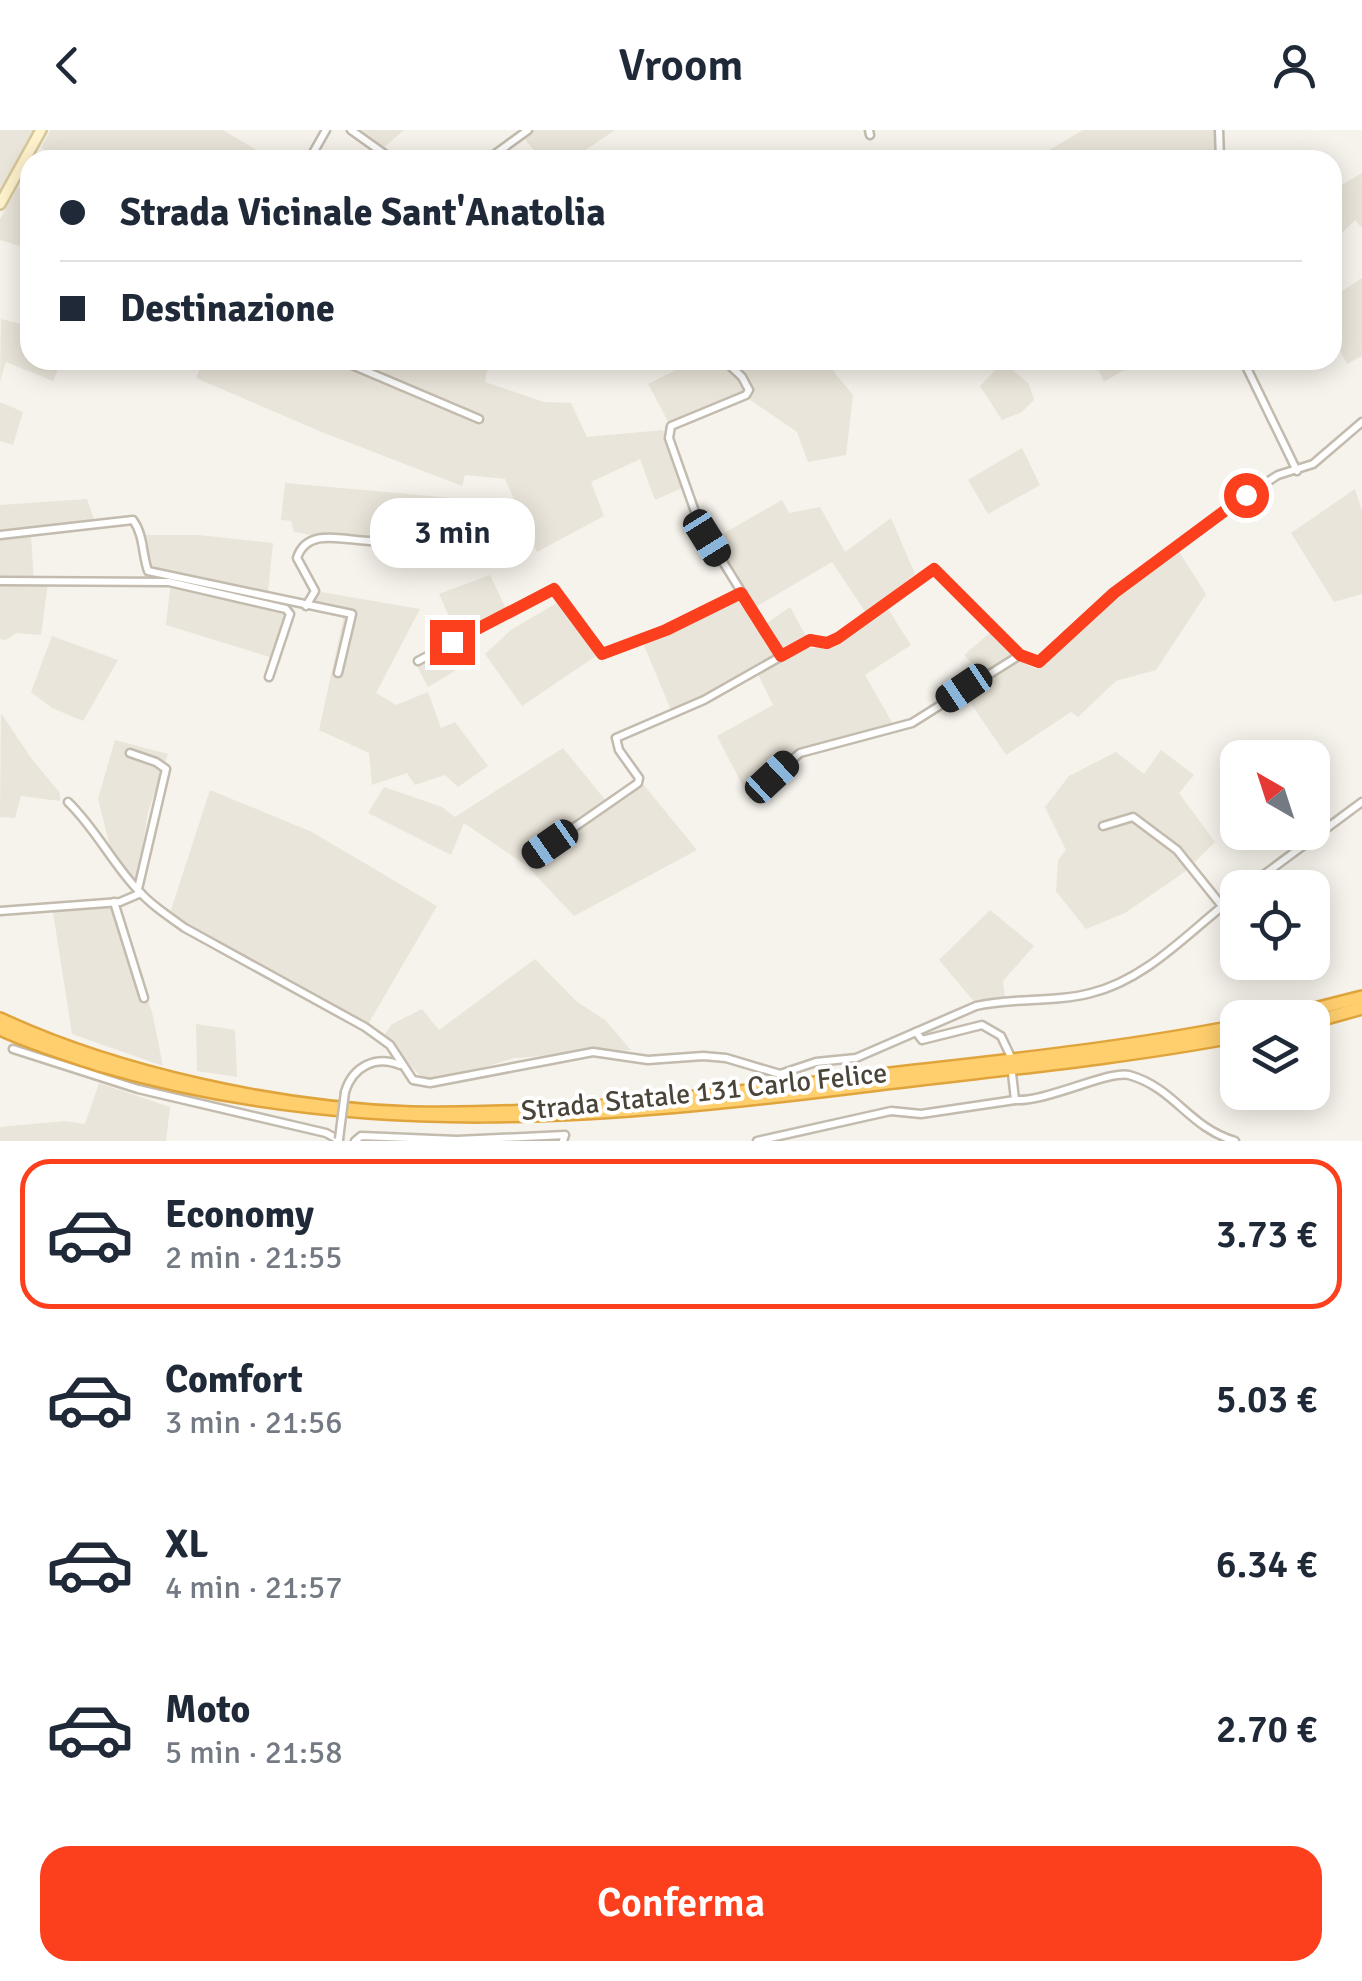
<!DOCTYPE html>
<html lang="it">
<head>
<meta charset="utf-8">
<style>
	body { margin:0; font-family:Signika,sans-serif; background:#f2f2f3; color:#1f2937; height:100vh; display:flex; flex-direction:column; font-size:38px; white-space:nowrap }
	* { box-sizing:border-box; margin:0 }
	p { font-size:32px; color:#747a83 }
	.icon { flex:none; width:55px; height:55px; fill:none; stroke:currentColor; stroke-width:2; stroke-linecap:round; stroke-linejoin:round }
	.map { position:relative; height:1011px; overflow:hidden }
	.details { display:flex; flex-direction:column; background:#fff; flex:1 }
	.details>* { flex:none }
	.banner { position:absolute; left:20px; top:20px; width:1322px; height:220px; border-radius:30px; box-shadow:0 5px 25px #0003; display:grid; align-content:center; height:220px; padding:0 40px; background:#fff }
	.needle { width:65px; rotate:321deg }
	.fabs { position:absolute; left:1220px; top:610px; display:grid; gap:20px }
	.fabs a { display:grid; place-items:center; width:110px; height:110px; border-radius:20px; background:#fff; box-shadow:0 5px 25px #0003; font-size:50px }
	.end { position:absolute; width:45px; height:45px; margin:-22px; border:12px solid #fc3f1d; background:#fff; box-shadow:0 0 0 5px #fff }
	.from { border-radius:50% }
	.bubble { position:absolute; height:70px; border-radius:30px; background:#fff; box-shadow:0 5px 25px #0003; font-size:32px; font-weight:600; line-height:70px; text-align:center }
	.car { position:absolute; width:30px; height:60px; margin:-30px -15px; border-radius:12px; box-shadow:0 0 8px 2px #0007; background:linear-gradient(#222 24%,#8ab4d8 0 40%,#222 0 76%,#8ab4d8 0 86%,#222 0) }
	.banner b { display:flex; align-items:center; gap:35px; height:95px; font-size:38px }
	.banner b+b { border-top:2px solid #e0e1e3 }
	.banner i { width:25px; height:25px; background:#1f2937 }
	ul { padding:18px 0 0; list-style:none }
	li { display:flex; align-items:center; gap:30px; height:150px; margin:0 20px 15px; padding:0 20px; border:5px solid transparent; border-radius:30px }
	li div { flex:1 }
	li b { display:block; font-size:38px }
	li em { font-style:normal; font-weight:600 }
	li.active { border-color:#fc3f1d }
	li>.icon { width:90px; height:90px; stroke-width:1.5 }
	.cta { display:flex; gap:20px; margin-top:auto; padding:20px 40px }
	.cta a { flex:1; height:115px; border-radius:30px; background:#fc3f1d; color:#fff; font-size:40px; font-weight:600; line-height:115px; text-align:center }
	header { display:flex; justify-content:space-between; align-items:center; height:130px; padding:0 40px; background:#fff; font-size:45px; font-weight:600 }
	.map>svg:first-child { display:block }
	.residential { fill:#eae5da }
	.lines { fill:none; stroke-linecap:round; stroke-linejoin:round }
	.street-casing { stroke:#c2bbae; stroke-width:11 }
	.secondary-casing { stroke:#d6c79b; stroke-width:14 }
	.highway-casing { stroke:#e0a43c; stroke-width:16 }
	.street { stroke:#fff; stroke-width:6 }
	.secondary { stroke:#fff3cd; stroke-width:9 }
	.highway { stroke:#ffcf6e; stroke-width:11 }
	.street-bridge-casing { stroke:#c2bbae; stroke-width:11; stroke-linecap:butt }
	.street-bridge { stroke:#fff; stroke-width:6 }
	.route { stroke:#fc3f1d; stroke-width:12 }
	.labels { text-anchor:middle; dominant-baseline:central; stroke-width:8; stroke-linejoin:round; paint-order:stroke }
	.street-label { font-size:28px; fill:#4b4439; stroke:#fff }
</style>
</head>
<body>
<header><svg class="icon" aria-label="back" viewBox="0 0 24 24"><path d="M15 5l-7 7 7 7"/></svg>Vroom<svg class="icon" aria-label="person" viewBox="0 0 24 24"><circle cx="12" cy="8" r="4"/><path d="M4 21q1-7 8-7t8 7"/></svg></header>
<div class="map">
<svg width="1362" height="1011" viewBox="0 0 1362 1011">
	<rect width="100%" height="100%" fill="#f6f3ec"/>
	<g class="residential">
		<polygon points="0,0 34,0 5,61 0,59"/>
		<polygon points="50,0 223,0 273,30 59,30 41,18"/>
		<polygon points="354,0 404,0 382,19"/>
		<polygon points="529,0 615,0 571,30 542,30 522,6"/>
		<polygon points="1083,0 1215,0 1216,30 1033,30"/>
		<polygon points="1362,43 1362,98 1355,90 1333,112 1333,60"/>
		<polygon points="18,57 30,61 30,119 0,110 0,89"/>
		<polygon points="1362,148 1362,226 1347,234 1333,208 1333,167"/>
		<polygon points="1,189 30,196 30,230 62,230 53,251 6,232 0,251"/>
		<polygon points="203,230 489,230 485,252 544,272 571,273 587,307 663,300 682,358 655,370 640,329 591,352 604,386 537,422 505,349 465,345 462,356 324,303 196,248"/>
		<polygon points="675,230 830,230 834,242 853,265 846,325 808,332 797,302 743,265 670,295 648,254 678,239"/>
		<polygon points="1094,230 1136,230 1137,232 1104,252"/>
		<polygon points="1003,232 1029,254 1034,270 1022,282 1002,290 980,256"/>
		<polygon points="0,272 23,282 13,315 0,311"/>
		<polygon points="1022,318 1040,355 988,384 968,350"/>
		<polygon points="285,353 453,368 471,408 458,430 294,402 291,391 281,390"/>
		<polygon points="1355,359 1362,381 1362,464 1334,472 1291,403"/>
		<polygon points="87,369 96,395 31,404 34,453 48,452 41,505 16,503 6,510 0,509 0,375"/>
		<polygon points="782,370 789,383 820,377 845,422 891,388 915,444 866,483 832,432 754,478 712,410"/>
		<polygon points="142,405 199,405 273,413 267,472 291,481 273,528 166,495 171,451 144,449"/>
		<polygon points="1178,420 1206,464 1156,540 1116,551 1078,587 1071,582 1006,625 963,562 984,546 964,525 991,502 1023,532 1036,539 1122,459"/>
		<polygon points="490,445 508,483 459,508 439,464"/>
		<polygon points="315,461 420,479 376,563 396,575 428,562 441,598 455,592 488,636 458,657 445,645 415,655 407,643 372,655 369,623 319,600 344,486 309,479"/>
		<polygon points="736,467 757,500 790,477 806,506 707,568 671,580 643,513"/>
		<polygon points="560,471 599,524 522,576 485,524 511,500"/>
		<polygon points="886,476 911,515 865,545 893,594 878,602 800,620 750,670 717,606 773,575 757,542 799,518 816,518 842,510"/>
		<polygon points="52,506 118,530 83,591 52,578 31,562"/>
		<polygon points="455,508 470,532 428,557 413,528"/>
		<polygon points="1,583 31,628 60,663 60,671 21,666 15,688 0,687"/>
		<polygon points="115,610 168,624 148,682 136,759 112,724 98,669"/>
		<polygon points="563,618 606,671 638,648 697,720 574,786 527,736 464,693 451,725 368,683 384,657 442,677 455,687"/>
		<polygon points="1161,620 1194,645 1179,663 1215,712 1186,741 1125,783 1086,799 1056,761 1058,730 1066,720 1045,677 1069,646 1116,622 1144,644"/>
		<polygon points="210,660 312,702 437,776 367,896 170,783"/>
		<polygon points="111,772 152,882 163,936 72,904 52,776"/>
		<polygon points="990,780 1034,816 1003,851 1005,868 977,875 939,830"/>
		<polygon points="535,829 576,871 605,890 631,920 514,928 437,952 425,951 383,907 392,894 422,879 439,900"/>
		<polygon points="196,894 235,900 237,947 197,941"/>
		<polygon points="99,953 170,977 166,1011 0,1011 0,997 65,991 85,994"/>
	</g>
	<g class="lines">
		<defs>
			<g id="street">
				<polyline points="351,0 393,30"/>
				<polyline points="869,0 870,5"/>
				<polyline points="1219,0 1220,30"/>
				<polyline points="309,30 326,0"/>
				<polyline points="487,30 528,0"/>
				<polyline points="340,230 479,289"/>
				<polyline points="724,230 742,247 749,260 746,265 671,296 669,308 699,393 781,526"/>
				<polyline points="1243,230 1297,341"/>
				<path d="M0 405 133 390C144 405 142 424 148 441L352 484 338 543"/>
				<polyline points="0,451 169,452 286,479 290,484 269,547"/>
				<path d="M306 476 315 461 297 428C308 394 350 413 377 411L380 397 394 391"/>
				<polyline points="418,531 553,459 602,524 666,500 741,463"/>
				<polyline points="130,623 156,632 166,639 138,759"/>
				<polyline points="772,647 800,623 912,593 1020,525"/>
				<path d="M68 672C95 698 111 731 136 758 150 774 168 786 185 798L365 897 390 915 413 950 430 953 593 922 648 930 703 926 726 928 780 944 816 932 856 928 976 876C1014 867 1053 873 1091 863 1149 849 1192 798 1238 764"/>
				<polyline points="1103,696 1133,687 1177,720 1222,776"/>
				<polyline points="533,726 638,653 639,648 619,620 616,608 704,570 810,510 827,513 838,508 935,439 1020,525 1039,532 1113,463 1247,365 1278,345 1313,334 1362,292"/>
				<polyline points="1246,758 1362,672"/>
				<polyline points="114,772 144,868"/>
				<polyline points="0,781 120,772 141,763"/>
				<polyline points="916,902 922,910 982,895 1001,906 1010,925"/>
				<polyline points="13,919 138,959 326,1003 339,1010"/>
				<path d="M1012 943 1015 970C1047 972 1109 940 1129 945 1175 958 1188 997 1235 1011"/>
				<path d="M345 962C353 936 376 925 400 935"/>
				<polyline points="355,1011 361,1006 457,1010 565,1005 563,1011"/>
				<polyline points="757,1011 891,981 921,984 1015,970"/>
			</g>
			<polyline id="secondary" points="0,74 41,0"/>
			<g id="highway">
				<polyline points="1279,888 1362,867"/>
				<path d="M0 889C118 944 280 979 411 983 560 986 708 966 855 948 983 933 1112 921 1238 896"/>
				<polyline points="1312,892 1362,878"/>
				<path d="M0 899C32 914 66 924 99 935 361 1011 603 988 870 955 993 940 1116 929 1238 906"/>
			</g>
		</defs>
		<use href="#street" class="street-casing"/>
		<use href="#secondary" class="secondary-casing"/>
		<use href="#highway" class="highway-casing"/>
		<use href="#street" class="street"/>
		<use href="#secondary" class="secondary"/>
		<use href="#highway" class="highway"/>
		<defs>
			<polyline id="street-bridge" points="339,1009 345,962"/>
		</defs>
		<use href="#street-bridge" class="street-bridge-casing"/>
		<use href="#street-bridge" class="street-bridge"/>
	</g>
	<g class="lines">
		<polyline class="route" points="452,512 554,459 602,524 666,500 741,463 781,526 810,510 827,513 838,508 934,439 1020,525 1039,532 1114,463 1246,365"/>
	</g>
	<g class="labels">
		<g class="street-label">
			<text transform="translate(704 962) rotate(-6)">Strada Statale 131 Carlo Felice</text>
		</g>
	</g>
</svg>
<div class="fabs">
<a><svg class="needle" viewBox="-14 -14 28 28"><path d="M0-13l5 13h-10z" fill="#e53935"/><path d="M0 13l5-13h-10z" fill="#747a83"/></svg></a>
<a><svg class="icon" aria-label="locate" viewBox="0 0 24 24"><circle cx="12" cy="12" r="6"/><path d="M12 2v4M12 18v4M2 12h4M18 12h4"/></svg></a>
<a><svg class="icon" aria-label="layers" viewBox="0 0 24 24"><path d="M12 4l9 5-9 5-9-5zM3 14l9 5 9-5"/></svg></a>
</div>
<i class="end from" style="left:1246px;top:365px"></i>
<i class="end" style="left:452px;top:512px"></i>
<div class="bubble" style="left:370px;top:368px;width:165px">3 min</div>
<i class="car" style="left:707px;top:408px;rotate:148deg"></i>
<i class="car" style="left:964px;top:558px;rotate:236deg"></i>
<i class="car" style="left:772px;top:647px;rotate:47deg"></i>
<i class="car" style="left:550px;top:714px;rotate:235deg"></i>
<div class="banner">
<b><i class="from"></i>Strada Vicinale Sant'Anatolia</b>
<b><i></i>Destinazione</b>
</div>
</div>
<section class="details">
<ul>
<li class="active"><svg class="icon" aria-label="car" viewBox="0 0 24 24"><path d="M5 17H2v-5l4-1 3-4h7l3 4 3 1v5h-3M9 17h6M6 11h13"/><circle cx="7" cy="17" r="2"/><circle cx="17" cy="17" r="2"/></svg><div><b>Economy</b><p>2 min · 21:55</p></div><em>3.73 €</em></li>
<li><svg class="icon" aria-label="car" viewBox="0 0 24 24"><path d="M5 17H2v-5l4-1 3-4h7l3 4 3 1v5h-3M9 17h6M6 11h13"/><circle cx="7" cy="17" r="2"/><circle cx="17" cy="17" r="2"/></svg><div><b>Comfort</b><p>3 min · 21:56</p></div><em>5.03 €</em></li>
<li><svg class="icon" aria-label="car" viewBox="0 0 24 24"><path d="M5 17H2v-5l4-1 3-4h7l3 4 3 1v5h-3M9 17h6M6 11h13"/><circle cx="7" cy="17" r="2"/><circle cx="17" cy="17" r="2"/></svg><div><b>XL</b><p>4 min · 21:57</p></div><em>6.34 €</em></li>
<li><svg class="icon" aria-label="car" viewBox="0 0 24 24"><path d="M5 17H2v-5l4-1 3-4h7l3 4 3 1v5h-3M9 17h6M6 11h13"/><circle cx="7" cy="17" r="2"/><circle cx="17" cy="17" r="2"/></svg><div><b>Moto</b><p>5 min · 21:58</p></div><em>2.70 €</em></li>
</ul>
<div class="cta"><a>Conferma</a></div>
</section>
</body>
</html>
